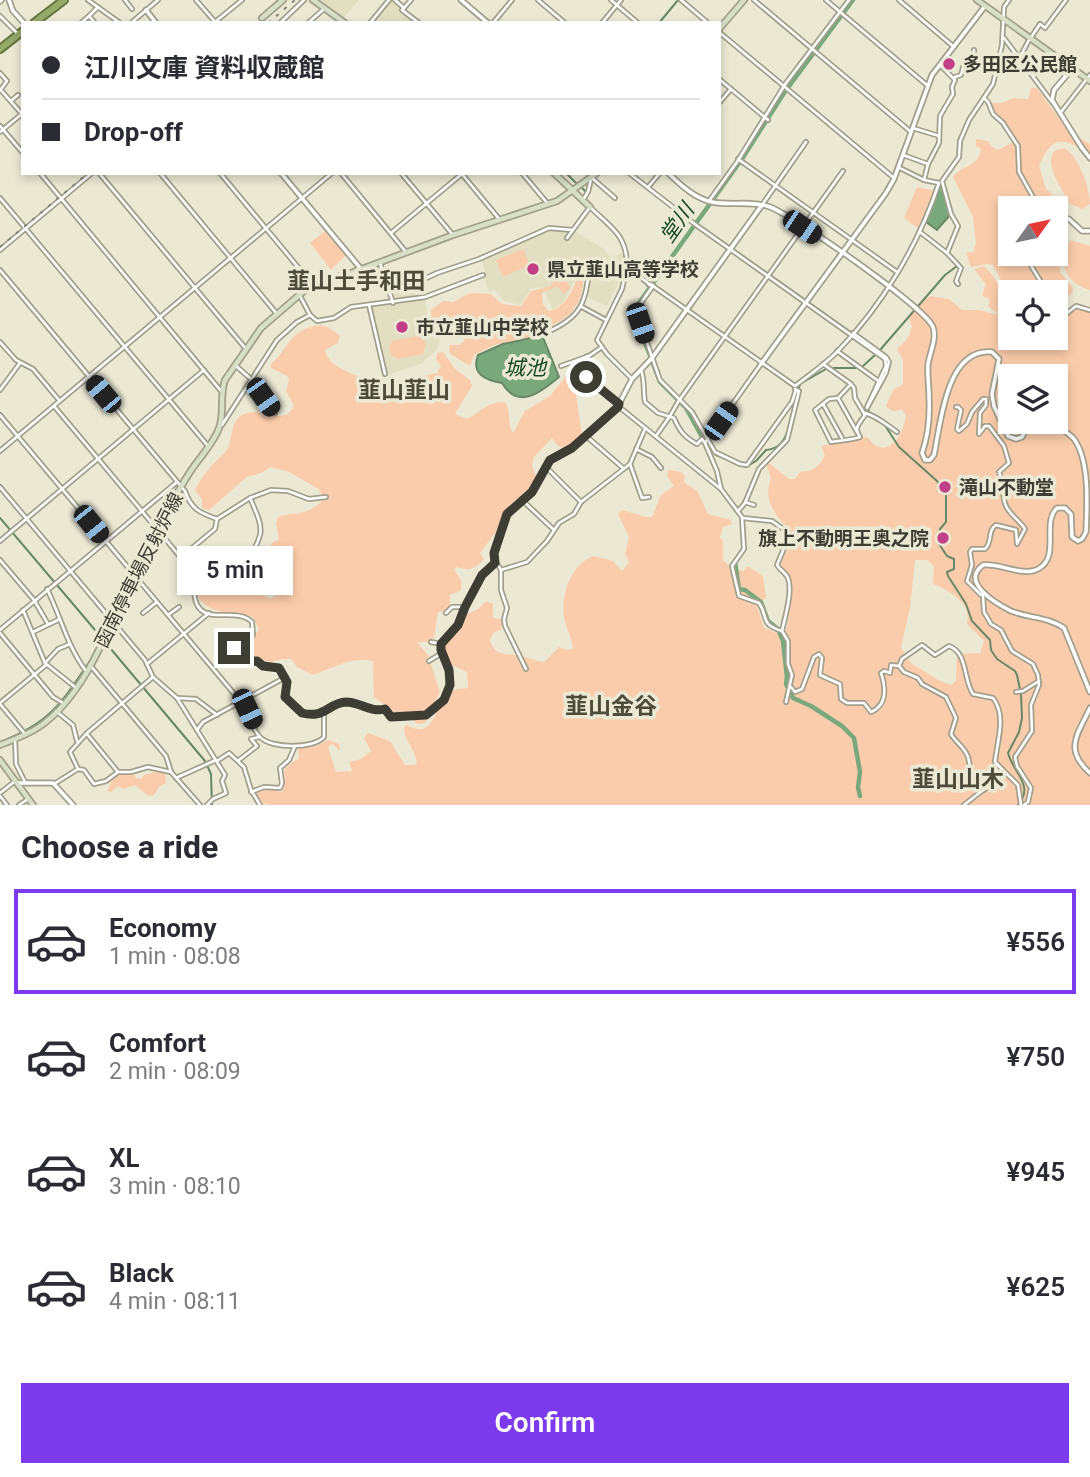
<!DOCTYPE html>
<html lang="en">
<head>
<meta charset="utf-8">
<style>
	body { margin:0; font-family:Roboto,"Noto Sans JP",sans-serif; background:#f2f2f3; color:#2b2b33; height:100vh; display:flex; flex-direction:column; font-size:26px; white-space:nowrap }
	* { box-sizing:border-box; margin:0 }
	p { font-size:23px; color:#7c7c81 }
	.icon { flex:none; width:38px; height:38px; fill:none; stroke:currentColor; stroke-width:2; stroke-linecap:round; stroke-linejoin:round }
	.map { position:relative; height:805px; overflow:hidden }
	.panel { display:flex; flex-direction:column; background:#fff; flex:1 }
	.panel>* { flex:none }
	.guide { position:absolute; left:21px; top:21px; width:700px; height:154px; border-radius:0px; box-shadow:0 4px 10px #0003; display:grid; align-content:center; height:154px; padding:0 21px; background:#fff }
	.needle { width:46px; rotate:57deg }
	.tools { position:absolute; left:998px; top:196px; display:grid; gap:14px }
	.tools a { display:grid; place-items:center; width:70px; height:70px; border-radius:0px; background:#fff; box-shadow:0 4px 10px #0003; font-size:35px }
	.end { position:absolute; width:32px; height:32px; margin:-16px; border:9px solid #3e3d34; background:#fff; box-shadow:0 0 0 4px #fff }
	.from { border-radius:50% }
	.bubble { position:absolute; height:49px; border-radius:0px; background:#fff; box-shadow:0 4px 10px #0003; font-size:23px; font-weight:600; line-height:49px; text-align:center }
	.car { position:absolute; width:21px; height:42px; margin:-21px -10px; border-radius:9px; box-shadow:0 0 5px 2px #0007; background:linear-gradient(#222 24%,#8ab4d8 0 40%,#222 0 76%,#8ab4d8 0 86%,#222 0) }
	.guide b { display:flex; align-items:center; gap:24px; height:66px; font-size:26px }
	.guide b+b { border-top:2px solid #e1e1e2 }
	.guide i { width:18px; height:18px; background:#2b2b33 }
	ul { padding:0; list-style:none }
	li { display:flex; align-items:center; gap:21px; height:105px; margin:0 14px 10px; padding:0 7px; border:4px solid transparent; border-radius:0px }
	li div { flex:1 }
	li b { display:block; font-size:26px }
	li em { font-style:normal; font-weight:600 }
	li.selected { border-color:#7c3aed }
	li>.icon { width:63px; height:63px; stroke-width:1.5 }
	h2 { padding:0 21px; font-size:32px; line-height:84px }
	.cta { display:flex; gap:14px; margin-top:auto; padding:14px 21px }
	.cta a { flex:1; height:80px; border-radius:0px; background:#7c3aed; color:#fff; font-size:28px; font-weight:600; line-height:80px; text-align:center }
	.map>svg:first-child { display:block }
	.built { fill:#e1dec2 }
	.green { fill:#fbccab; fill-rule:evenodd }
	.water { fill:#79a87d; stroke:#678867; stroke-width:2 }
	.lines { fill:none; stroke-linecap:round; stroke-linejoin:round }
	.stream { stroke:#678867; stroke-width:2 }
	.river { stroke:#79a87d; stroke-width:4.5 }
	.minor-casing { stroke:#a2a08c; stroke-width:6 }
	.tertiary-casing { stroke:#a2a08c; stroke-width:7 }
	.secondary-casing { stroke:#a2a08c; stroke-width:8 }
	.trunk-casing { stroke:#66763f; stroke-width:10 }
	.minor { stroke:#fff; stroke-width:2.5 }
	.tertiary { stroke:#fff; stroke-width:3.5 }
	.secondary { stroke:#d7dfc7; stroke-width:4.5 }
	.trunk { stroke:#96aa6a; stroke-width:6 }
	.rail { stroke:#898779; stroke-width:2; stroke-dasharray:3.5 7; stroke-linecap:butt }
	.route { stroke:#3e3d34; stroke-width:9 }
	.poi-dot { fill:#c13f87; stroke:#ebe9d4; stroke-width:2.5 }
	.labels { text-anchor:middle; dominant-baseline:central; stroke-width:7; stroke-linejoin:round; paint-order:stroke }
	.poi-label { font-size:19px; font-weight:bold; fill:#3e3d34; stroke:#ebe9d4; text-anchor:start }
	.street-label { font-size:19px; fill:#3e3d34; stroke:#ebe9d4 }
	.water-label { font-size:21px; font-style:italic; fill:#15481f; stroke:#ebe9d4 }
	.quarter-label { font-size:23px; font-weight:bold; fill:#4d4b39; stroke:#ebe9d4 }
</style>
</head>
<body>
<div class="map">
<svg width="1090" height="805" viewBox="0 0 1090 805">
	<rect width="100%" height="100%" fill="#ebe9d4"/>
	<g class="built">
		<polygon points="318,0 359,0 343,18"/>
		<polygon points="390,0 392,0 418,23 372,23"/>
		<polygon points="549,229 574,231 604,249 611,258 621,253 625,254 623,275 619,275 617,286 607,306 586,296 590,267 581,269 564,301 553,310 543,287 531,289 520,305 504,301 495,290 489,292 483,276 485,271 481,259"/>
		<polygon points="402,281 412,283 416,299 425,299 430,330 440,340 437,350 421,364 387,375 370,306 394,303 389,285"/>
	</g>
	<g class="green">
		<path d="M1031 88H1037L1068 131 1090 144V155C1084 148 1080 147 1071 144 1052 136 1046 151 1039 166L1046 189 1053 195C1037 201 1027 208 1010 208V254H1058L1060 258V272L1073 288 1072 293 1063 302 1069 309H1090V805H269L261 802 255 792 264 789 282 792C291 772 273 774 299 758L298 749 313 747 329 740 339 744 340 751 332 744 328 747 336 772 352 771 349 762 361 759 371 751 364 738 368 733 390 741 405 765H415L417 762C415 750 403 738 404 727L407 725C436 742 433 703 452 691 456 688 463 689 468 688L467 672 449 664 443 651 444 647 465 615 478 609 486 601 493 604V618L500 619 503 622 501 630 494 632 490 640C495 658 509 653 522 656 530 658 536 661 544 662L559 647 568 650 573 649C572 638 566 628 564 617 561 594 571 565 593 556L613 561 622 571 629 562 625 554 629 537 618 514 622 510 646 517H652L661 495 674 486 667 476 668 470 681 472 685 476 684 482 698 492 708 514 731 520 732 524 723 527 720 537 723 541V560L730 567 743 571 748 566 763 576 766 598 757 606 764 628 779 634 786 631 791 605V578L781 566C781 554 793 546 793 533 776 517 762 501 771 478L766 464 769 463 789 479H795L800 472C814 471 818 467 825 456L821 446C834 443 856 443 866 437 871 439 872 445 879 447 895 452 905 427 906 415L901 409C895 413 891 411 886 406L893 390 903 384V360L897 349 908 338 912 327 909 318 913 313 914 304 919 305 930 296 949 299 962 310H979L999 315 988 306 990 302 989 299 982 295 986 285 974 269 984 266C998 279 1002 291 1007 307L1008 304 1001 280 993 265 986 264 971 267 966 253 973 252 976 244 973 217 953 177C962 165 979 167 981 149L976 146V139L988 141 991 146 998 150 1014 142 1015 139C1007 128 993 116 992 103H1002L1013 98 1028 99ZM1010 292H1055V338H1010ZM1010 376H1055V422H1010ZM915 560H927L934 566 933 584C948 590 973 603 967 624L984 641 980 653 957 654 956 681 951 685 938 680 911 663 901 647 910 608Z"/>
		<path d="M1064 148C1079 156 1090 188 1090 204L1082 209 1070 204C1063 190 1044 166 1054 151Z"/>
		<polygon points="917,187 935,191 919,229 904,218"/>
		<polygon points="326,230 346,255 331,270 310,243"/>
		<path d="M1071 240 1090 246V290C1065 284 1056 260 1071 240Z"/>
		<polygon points="523,249 530,265 503,277 496,260"/>
		<path d="M576 266C583 271 583 273 583 281 583 308 562 327 536 328L532 338 497 344 474 355 470 366 450 354 449 345H459L465 340 457 332 444 333 432 325 431 310 443 301 453 302 470 293 491 294 502 304 521 306 531 291 551 286 562 269ZM575 269 578 276C573 290 565 308 549 311L543 305 542 293 557 286 564 294 571 288 565 280 558 284 564 274Z"/>
		<path d="M321 325 330 328 340 336 338 343 325 350C331 375 368 372 381 392L406 381 437 373 441 366 436 359 437 353 443 352 455 369 470 380 472 386 455 414 467 419C479 413 491 399 506 403 511 413 507 424 513 433L525 411 550 396 566 376 574 382 582 435 565 449 557 445 552 438 534 457 532 465 536 477 532 486 508 507 496 532 480 553 484 559C475 570 468 571 456 567L454 570C460 578 464 582 460 591L450 595V610L438 612 434 638 427 642H417L428 655 440 692 425 723 417 724 408 715 396 713 374 697 373 661C351 656 334 668 313 675L297 667 291 659H282L272 662 242 657 238 648C245 640 254 639 259 629L253 617C227 612 192 614 196 579 212 574 255 591 271 599L278 593 277 574 263 559 272 543 279 539 276 524 278 517C297 510 305 518 323 500L320 490 289 472 271 467 261 473 247 477 209 510 202 508V499L195 491C198 480 212 465 221 456 223 454 227 451 228 448 233 437 230 420 244 414 262 406 282 428 294 406L286 391 289 380 287 376 271 368V364C292 345 289 329 321 325Z"/>
		<polygon points="417,336 422,337 426,343 423,354 398,359 391,355 389,348 392,341"/>
		<polygon points="156,772 165,774 166,783 160,786 153,796 147,795 135,785 124,789 118,786 111,792 107,791 112,780 119,773 133,773 136,778 141,779 144,775"/>
	</g>
	<g class="water">
		<polygon points="940,184 942,185 950,215 937,230 926,222"/>
		<path d="M540 330 559 377C540 393 518 410 502 383 485 380 471 374 478 355L503 344 536 337 537 331Z"/>
	</g>
	<g class="lines">
		<g class="stream">
			<polyline points="659,23 678,0"/>
			<polyline points="566,173 577,184"/>
			<polyline points="581,187 586,192"/>
			<polyline points="696,223 852,333"/>
			<polyline points="880,350 945,275 957,266"/>
			<polyline points="862,367 876,354"/>
			<polyline points="832,368 856,368"/>
			<polyline points="794,408 800,384 826,369"/>
			<polyline points="868,408 869,412 878,418"/>
			<path d="M884 424 899 447 937 481 946 494V522L940 529 939 544 947 556 954 559V569L947 572 948 576 966 604 972 621 990 640 991 650 997 659 1015 671 1017 675 1021 694 1022 718 1019 732 1008 753C1013 773 1035 785 1018 805"/>
			<path d="M707 444 716 455 746 467 756 461 766 450C778 449 784 442 788 430"/>
			<polyline points="0,518 101,637"/>
			<polyline points="105,642 205,761 211,774 212,805"/>
			<path d="M0 742C53 722 63 700 94 655"/>
		</g>
		<g class="river">
			<polyline points="702,437 686,408 660,382 635,316 636,307 742,159 784,93 853,0"/>
			<polyline points="735,562 739,589 745,590 761,602 768,621 778,629 783,641 787,677 786,684 793,698 811,706 842,726 854,738 860,772 858,787 860,796"/>
		</g>
		<defs>
			<g id="minor">
				<polyline points="88,0 120,23"/>
				<polyline points="125,0 132,9"/>
				<polyline points="196,0 216,23"/>
				<polyline points="395,0 404,8 402,10 419,23"/>
				<polyline points="538,0 565,23"/>
				<polyline points="611,0 638,23"/>
				<polyline points="681,0 708,23"/>
				<polyline points="754,0 911,132"/>
				<polyline points="826,0 928,86"/>
				<polyline points="899,0 954,47"/>
				<polyline points="0,2 2,0"/>
				<polyline points="404,8 411,0"/>
				<polyline points="0,16 17,33"/>
				<polyline points="215,22 242,0"/>
				<polyline points="81,23 89,16"/>
				<polyline points="95,23 89,16 98,7"/>
				<polyline points="131,23 158,0"/>
				<polyline points="280,23 304,0"/>
				<polyline points="308,23 325,8"/>
				<polyline points="370,23 389,0"/>
				<polyline points="493,23 512,0"/>
				<polyline points="602,23 621,0"/>
				<polyline points="719,32 894,178"/>
				<polyline points="1004,38 1052,102"/>
				<polyline points="1030,39 1040,24 1045,28 1066,0"/>
				<polyline points="1019,59 1030,38"/>
				<polyline points="0,73 7,81 1,89"/>
				<polyline points="955,77 961,75 964,64 974,54 974,50"/>
				<polyline points="719,79 768,120"/>
				<polyline points="0,89 22,114"/>
				<polyline points="984,98 988,102 993,114 1003,123 1018,146 1019,172 1033,197 1024,208"/>
				<polyline points="11,101 18,95"/>
				<polyline points="719,103 731,89"/>
				<polyline points="1061,112 1090,75"/>
				<polyline points="0,126 23,153"/>
				<polyline points="913,128 939,136"/>
				<polyline points="0,132 23,113"/>
				<polyline points="903,155 928,164"/>
				<polyline points="738,159 897,272"/>
				<polyline points="900,168 924,180 939,183"/>
				<polyline points="40,173 221,391"/>
				<polyline points="99,173 246,349"/>
				<polyline points="160,173 277,314"/>
				<polyline points="220,173 312,284"/>
				<polyline points="341,173 406,252"/>
				<polyline points="401,173 453,235"/>
				<polyline points="522,173 548,204"/>
				<polyline points="629,173 696,225 885,359 886,366 867,407"/>
				<polyline points="462,174 500,220"/>
				<polyline points="592,178 615,198"/>
				<polyline points="924,180 928,164 939,143 940,116 953,94 952,87 955,80 940,65"/>
				<polyline points="648,187 660,173"/>
				<polyline points="0,198 208,446"/>
				<polyline points="583,200 588,192 591,179"/>
				<polyline points="709,201 737,162 786,83 849,0"/>
				<polyline points="762,205 806,142"/>
				<polyline points="920,232 947,253 958,226 951,214 942,181 959,157 960,141 969,120 993,84 1002,45 1004,7 1009,0"/>
				<polyline points="391,233 463,173"/>
				<path d="M567 238 590 207C611 228 627 234 627 267L648 283"/>
				<polyline points="0,250 92,173"/>
				<polyline points="947,253 961,268 956,281 958,284"/>
				<polyline points="1024,254 1047,292"/>
				<polyline points="380,263 393,303"/>
				<polyline points="627,267 622,289 597,340 607,354 632,379"/>
				<path d="M0 270 185 491C191 509 200 513 217 519"/>
				<polyline points="363,270 367,284"/>
				<polyline points="388,285 402,280 411,283 420,281 437,273 479,259 549,228 572,230"/>
				<polyline points="299,294 310,315 317,321 334,318 351,307 425,297 483,275"/>
				<polyline points="369,305 385,374"/>
				<polyline points="582,307 606,320"/>
				<polyline points="1055,318 1066,314 1076,306 1090,310"/>
				<path d="M545 333C583 317 585 303 590 265H596L624 273"/>
				<polyline points="853,333 886,357 889,362 886,373 867,408"/>
				<polyline points="0,342 16,360 33,369 59,400"/>
				<polyline points="837,351 877,380"/>
				<path d="M823 364 851 384 854 388 855 398 865 415C860 423 853 427 860 437 857 439 837 441 831 442L815 410 829 399 838 398 851 384"/>
				<polyline points="235,365 251,379"/>
				<polyline points="561,366 589,356 602,347"/>
				<path d="M641 370C645 380 643 391 645 402L658 413 674 418C679 430 684 437 697 444L702 439 705 443"/>
				<polyline points="251,381 275,413"/>
				<polyline points="0,390 20,363"/>
				<path d="M796 390 792 402 747 465 740 464 715 452 692 412 660 380 637 314 641 303 653 286 795 386C809 375 824 365 837 352 882 306 919 244 939 183"/>
				<polyline points="838,398 857,432"/>
				<polyline points="823,404 842,438"/>
				<path d="M54 406 192 571 232 577C243 567 256 550 260 535 263 524 254 508 250 498"/>
				<path d="M618 406 721 489 742 517 744 549 732 566 739 596 759 603C769 617 759 624 782 631L788 641V664L792 675 786 702"/>
				<path d="M956 407H958L961 410 957 429 959 431 967 424 972 412 983 399H986V405L980 413 979 434 985 426H989L1004 446 1009 463 999 472C1004 483 1001 495 1006 506 1010 515 1020 521 1025 529L1017 544 1016 530 996 525C987 531 993 542 985 549H972L970 552 972 565 967 581 981 595 985 593"/>
				<path d="M865 413C879 417 885 424 897 432"/>
				<path d="M0 415 241 702C249 712 251 728 260 737 271 749 314 749 324 737V713"/>
				<polyline points="670,416 678,402 843,171"/>
				<polyline points="222,425 277,340 297,322 310,315"/>
				<polyline points="586,436 623,468"/>
				<polyline points="656,436 670,416"/>
				<polyline points="636,449 652,457 661,468"/>
				<polyline points="0,451 332,173"/>
				<polyline points="630,464 642,498 649,497"/>
				<polyline points="546,467 581,502"/>
				<polyline points="0,487 145,660 153,677 177,698 225,775 222,781 226,793 213,799 207,805"/>
				<polyline points="721,489 717,471 705,443 761,364"/>
				<polyline points="522,500 553,529"/>
				<polyline points="745,502 754,505"/>
				<polyline points="738,511 745,503 759,469 787,440 799,391 795,389"/>
				<path d="M743 518 772 521 790 534 777 565C780 570 786 573 788 578 793 591 785 617 782 631"/>
				<polyline points="0,541 204,370"/>
				<polyline points="180,558 215,529 217,519 250,498 271,490 288,491 309,499 326,497"/>
				<polyline points="0,560 34,600 48,624"/>
				<polyline points="501,570 527,562 547,541 559,523 574,514 581,502 630,464 645,429"/>
				<path d="M195 572C186 639 232 602 252 622L253 635 235 646 234 651 237 657 245 662 257 661 263 665 278 668 286 677 203 722 197 730"/>
				<path d="M47 589C61 617 67 646 86 671"/>
				<polyline points="983,596 984,612 991,624 1001,630 1012,651 1033,664 1038,675 1039,685 1031,705 1032,731 1015,757 1017,766 1031,788 1028,802 1024,805"/>
				<polyline points="23,610 45,663 75,687"/>
				<polyline points="143,613 157,602"/>
				<polyline points="446,613 452,607 465,607"/>
				<polyline points="168,615 179,607"/>
				<polyline points="0,630 177,482"/>
				<polyline points="33,632 60,619"/>
				<polyline points="0,633 53,697 63,703"/>
				<polyline points="431,642 441,644"/>
				<polyline points="429,661 442,653"/>
				<polyline points="45,663 58,649 70,644"/>
				<polyline points="147,664 209,613"/>
				<polyline points="90,665 166,756 171,772 200,805"/>
				<path d="M899 666 902 659 922 645 935 655 949 646C968 653 963 679 973 694L993 698C1007 716 997 741 995 762L1018 785 1021 805"/>
				<polyline points="526,669 505,626 504,619 507,608 501,590 501,570 494,559 507,514 532,492 550,460 571,448 618,406 619,404 587,379 590,364 587,356"/>
				<polyline points="153,677 87,733 70,752 78,769 84,770 94,784 106,781 118,772 131,772 148,767 171,772"/>
				<path d="M285 678 287 684 285 697C296 710 310 721 328 711 335 707 339 702 348 702 361 703 372 713 385 709L391 717 426 715 444 700 448 694 450 679 441 644 459 625 465 607 482 575 495 563"/>
				<path d="M791 687 795 692 802 689 814 657 819 654 822 658 820 675 840 684 841 699 847 703H864L871 712C887 705 886 688 881 673L884 671 890 673 891 665 899 666 904 672 918 678 922 684 946 697 956 718 951 734C956 743 964 746 968 757 971 767 969 776 975 784L983 782 987 784V788C978 793 972 799 964 805"/>
				<polyline points="1016,692 1023,691 1039,681"/>
				<polyline points="177,698 196,699 217,715"/>
				<polyline points="0,703 46,665"/>
				<polyline points="0,704 25,734"/>
				<polyline points="56,711 73,725 77,741"/>
				<polyline points="87,734 118,772"/>
				<polyline points="15,739 16,764 25,782"/>
				<polyline points="239,760 257,746 251,739 259,737"/>
				<polyline points="217,761 229,753 244,767 251,790 260,805"/>
				<polyline points="176,778 216,760"/>
				<polyline points="54,784 78,769"/>
				<polyline points="251,792 264,787 280,788 282,783 280,768 289,760 295,746"/>
				<polyline points="0,793 14,782"/>
				<polyline points="0,796 7,805"/>
				<polyline points="19,805 28,799"/>
			</g>
			<g id="tertiary">
				<polyline points="9,0 13,11 24,23"/>
				<polyline points="461,0 488,23"/>
				<polyline points="146,10 156,23"/>
				<polyline points="1072,69 1054,90 1052,100 1082,148 1090,158"/>
				<polyline points="281,173 361,269"/>
				<path d="M668 173C681 185 694 198 712 202 732 206 750 200 770 207 794 216 925 307 933 327 937 339 930 352 928 364 927 374 929 385 929 396 930 416 929 434 922 453L925 460H930L934 455C941 422 946 348 992 352L999 359 992 394 994 406 1008 436 1016 439 1022 437 1030 422"/>
				<polyline points="1055,215 1069,219 1082,231 1090,231"/>
				<polyline points="649,284 653,286"/>
				<polyline points="761,364 886,193 894,179 932,75 985,6"/>
				<polyline points="619,404 632,379 652,358 762,205"/>
				<path d="M1051 422C1058 427 1068 432 1074 439 1090 461 1087 505 1086 532L1082 539 1078 541 1072 537 1071 514 1065 508H1057C1041 523 1061 557 1038 569 1023 577 1000 563 983 565 960 582 995 603 1011 611 1028 618 1049 617 1064 628L1090 692"/>
				<path d="M1090 708C1078 734 1063 749 1090 773"/>
				<polyline points="17,783 53,783 73,805"/>
			</g>
			<g id="secondary">
				<polyline points="313,0 345,23"/>
				<polyline points="977,0 1090,81"/>
				<polyline points="262,18 283,0"/>
				<polyline points="719,29 744,0"/>
				<polyline points="554,173 590,207"/>
				<path d="M0 745C13 740 27 735 39 727 93 690 115 606 145 551 159 525 174 497 190 472 199 458 214 443 219 428 225 413 219 396 225 380L261 328 312 284 351 273 453 235 557 201 597 173"/>
				<polyline points="0,760 33,805"/>
			</g>
			<g id="trunk">
				<polyline points="34,23 64,0"/>
				<polyline points="0,49 23,31"/>
			</g>
		</defs>
		<use href="#minor" class="minor-casing"/>
		<use href="#tertiary" class="tertiary-casing"/>
		<use href="#secondary" class="secondary-casing"/>
		<use href="#trunk" class="trunk-casing"/>
		<use href="#minor" class="minor"/>
		<use href="#tertiary" class="tertiary"/>
		<use href="#secondary" class="secondary"/>
		<use href="#trunk" class="trunk"/>
		<g class="rail">
			<polyline points="268,23 295,0"/>
			<polyline points="0,247 88,173"/>
		</g>
	</g>
	<g class="lines">
		<path class="route" d="M234 648 236 656 245 662 257 661 263 666 279 668 287 682 285 697 302 713C325 719 328 703 346 702 360 702 371 713 385 709L391 717 426 715 444 700 450 685 449 670 441 650V644L458 625 465 607 482 575 495 563 494 553 507 514 532 492 550 460 572 448 618 407 619 404 586 377"/>
	</g>
	<g class="poi-dot">
		<circle cx="949" cy="64" r="7"/>
		<circle cx="533" cy="269" r="7"/>
		<circle cx="402" cy="327" r="7"/>
		<circle cx="945" cy="487" r="7"/>
		<circle cx="943" cy="538" r="7"/>
	</g>
	<g class="labels">
		<g class="poi-label">
			<text x="963" y="64">多田区公民館</text>
			<text x="547" y="269">県立韮山高等学校</text>
			<text x="416" y="327">市立韮山中学校</text>
			<text x="959" y="487">滝山不動堂</text>
			<text x="929" y="538" text-anchor="end">旗上不動明王奥之院</text>
		</g>
		<g class="street-label">
			<text transform="translate(139 570) rotate(-63)">函南停車場反射炉線</text>
		</g>
		<g class="water-label">
			<text transform="translate(677 223) rotate(-55)">堂川</text>
			<text x="525" y="368">城池</text>
		</g>
		<g class="quarter-label">
			<text x="356" y="281">韮山土手和田</text>
			<text x="404" y="390">韮山韮山</text>
			<text x="611" y="706">韮山金谷</text>
			<text x="958" y="779">韮山山木</text>
		</g>
	</g>
</svg>
<div class="tools">
<a><svg class="needle" viewBox="-14 -14 28 28"><path d="M0-13l5 13h-10z" fill="#e53935"/><path d="M0 13l5-13h-10z" fill="#7c7c81"/></svg></a>
<a><svg class="icon" aria-label="locate" viewBox="0 0 24 24"><circle cx="12" cy="12" r="6"/><path d="M12 2v4M12 18v4M2 12h4M18 12h4"/></svg></a>
<a><svg class="icon" aria-label="layers" viewBox="0 0 24 24"><path d="M12 4l9 5-9 5-9-5zM3 14l9 5 9-5"/></svg></a>
</div>
<i class="end from" style="left:586px;top:377px"></i>
<i class="end" style="left:234px;top:648px"></i>
<div class="bubble" style="left:177px;top:546px;width:116px">5 min</div>
<i class="car" style="left:802px;top:227px;rotate:124deg"></i>
<i class="car" style="left:640px;top:323px;rotate:161deg"></i>
<i class="car" style="left:103px;top:394px;rotate:320deg"></i>
<i class="car" style="left:263px;top:397px;rotate:145deg"></i>
<i class="car" style="left:721px;top:421px;rotate:35deg"></i>
<i class="car" style="left:91px;top:524px;rotate:141deg"></i>
<i class="car" style="left:247px;top:709px;rotate:155deg"></i>
<div class="guide">
<b><i class="from"></i>江川文庫 資料収蔵館</b>
<b><i></i>Drop-off</b>
</div>
</div>
<section class="panel">
<h2>Choose a ride</h2>
<ul>
<li class="selected"><svg class="icon" aria-label="car" viewBox="0 0 24 24"><path d="M5 17H2v-5l4-1 3-4h7l3 4 3 1v5h-3M9 17h6M6 11h13"/><circle cx="7" cy="17" r="2"/><circle cx="17" cy="17" r="2"/></svg><div><b>Economy</b><p>1 min · 08:08</p></div><em>¥556</em></li>
<li><svg class="icon" aria-label="car" viewBox="0 0 24 24"><path d="M5 17H2v-5l4-1 3-4h7l3 4 3 1v5h-3M9 17h6M6 11h13"/><circle cx="7" cy="17" r="2"/><circle cx="17" cy="17" r="2"/></svg><div><b>Comfort</b><p>2 min · 08:09</p></div><em>¥750</em></li>
<li><svg class="icon" aria-label="car" viewBox="0 0 24 24"><path d="M5 17H2v-5l4-1 3-4h7l3 4 3 1v5h-3M9 17h6M6 11h13"/><circle cx="7" cy="17" r="2"/><circle cx="17" cy="17" r="2"/></svg><div><b>XL</b><p>3 min · 08:10</p></div><em>¥945</em></li>
<li><svg class="icon" aria-label="car" viewBox="0 0 24 24"><path d="M5 17H2v-5l4-1 3-4h7l3 4 3 1v5h-3M9 17h6M6 11h13"/><circle cx="7" cy="17" r="2"/><circle cx="17" cy="17" r="2"/></svg><div><b>Black</b><p>4 min · 08:11</p></div><em>¥625</em></li>
</ul>
<div class="cta"><a>Confirm</a></div>
</section>
</body>
</html>
